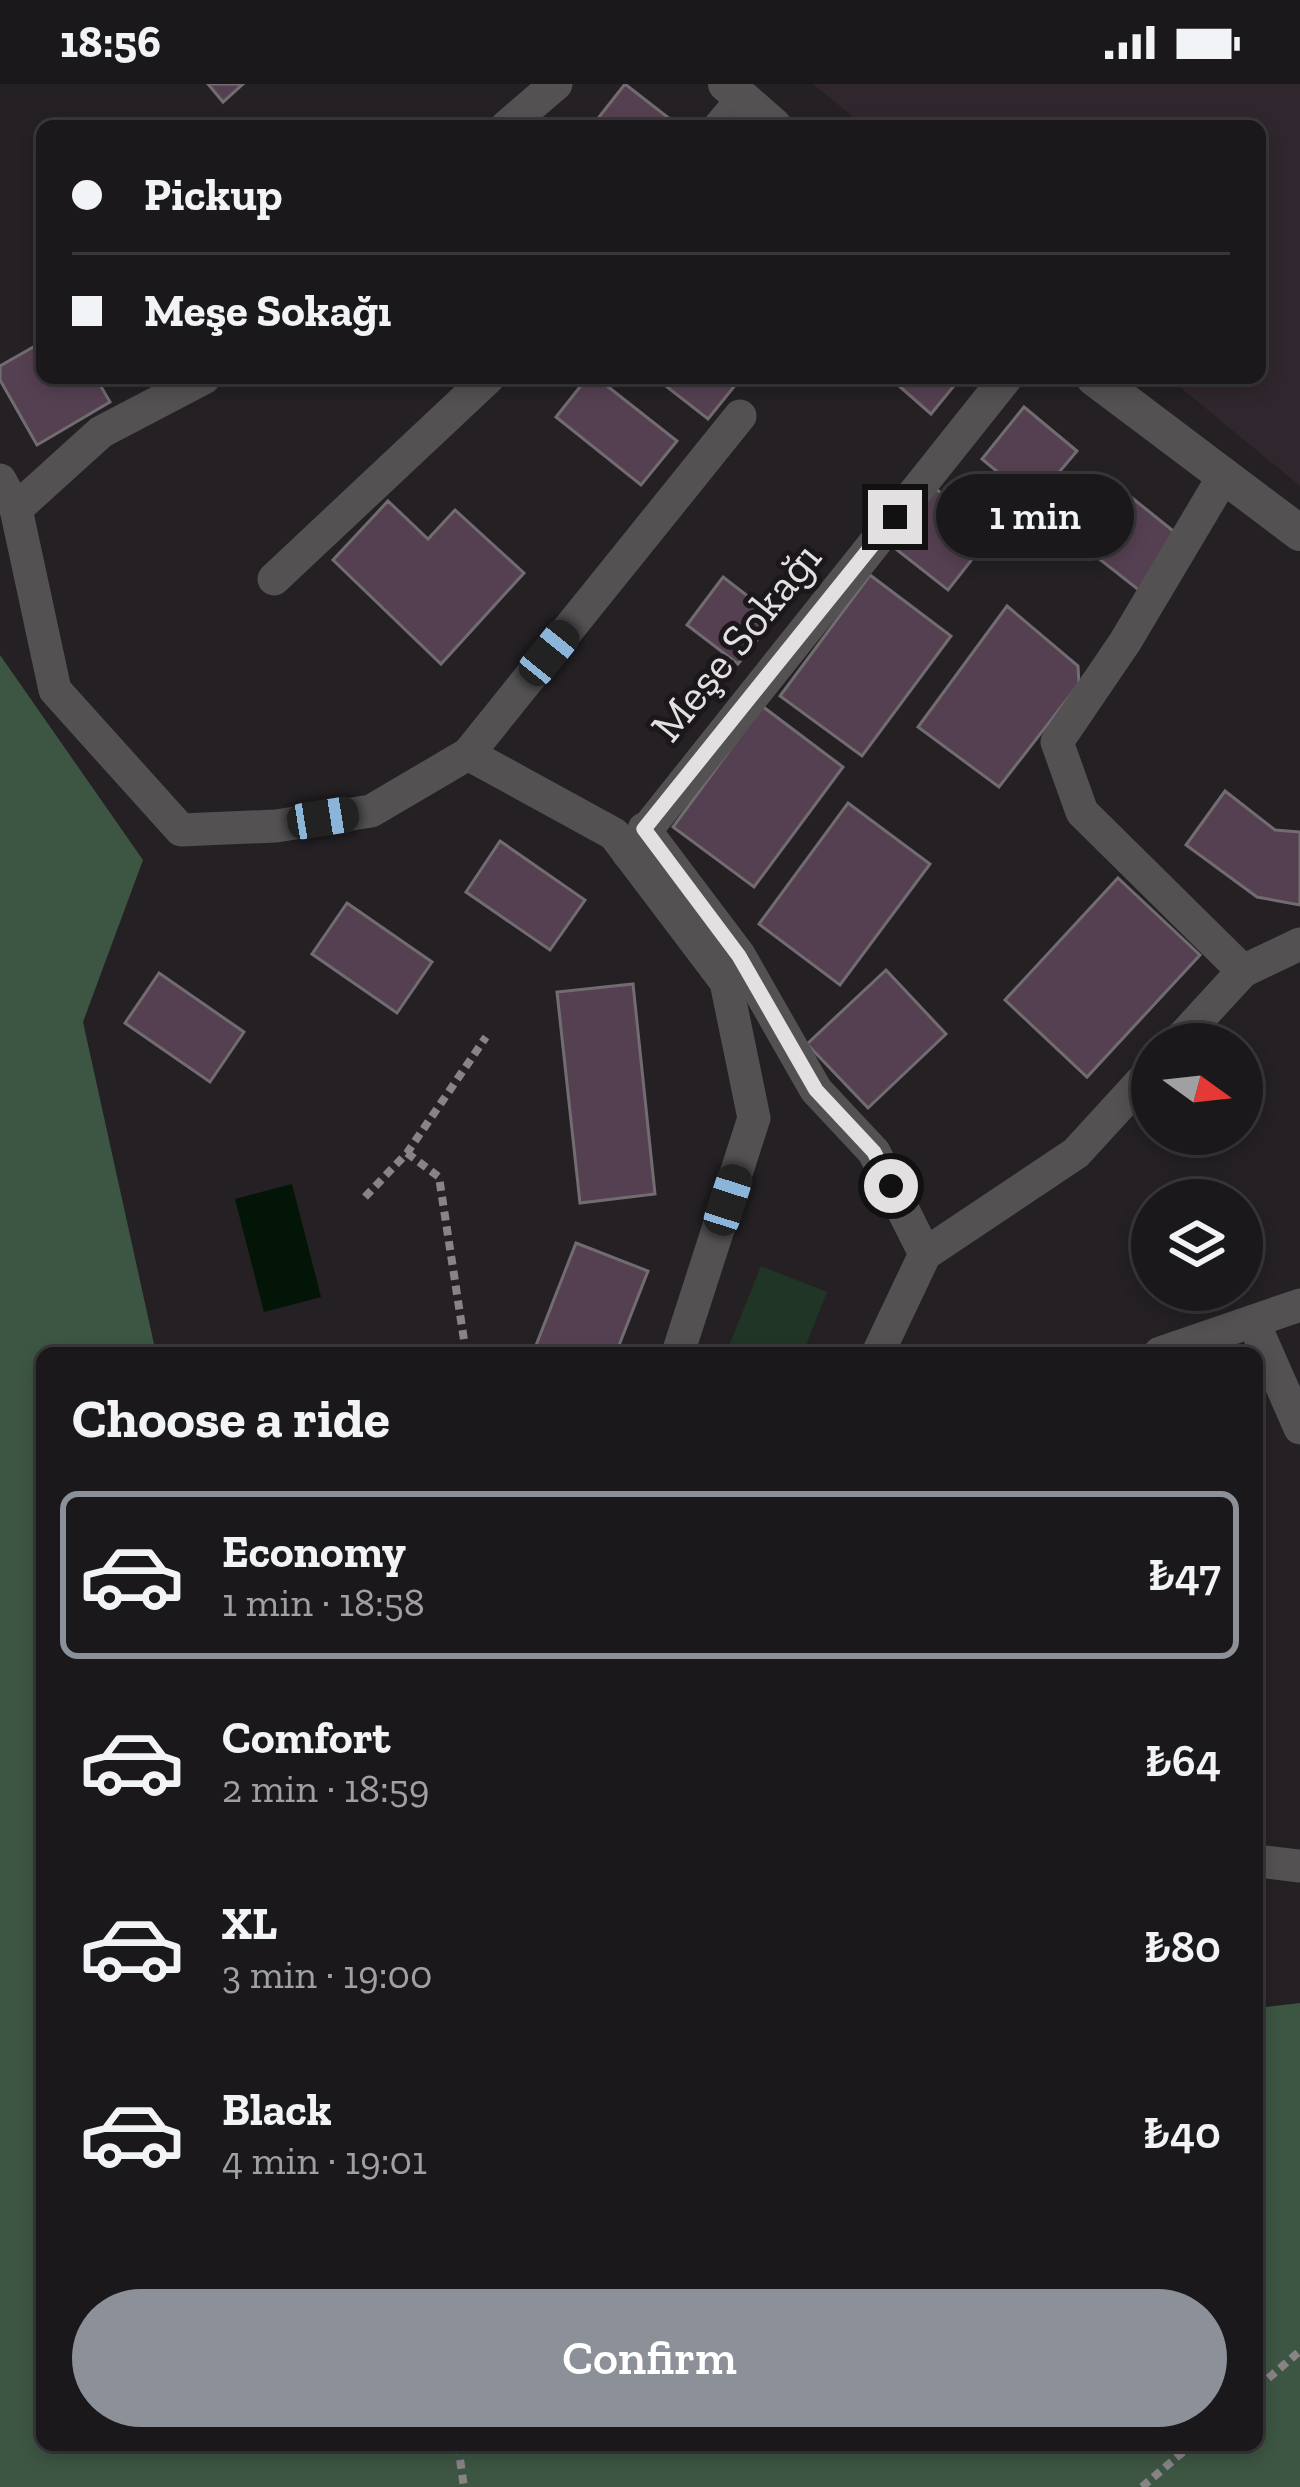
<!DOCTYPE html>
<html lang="en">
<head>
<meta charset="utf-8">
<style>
	body { margin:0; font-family:"Zilla Slab",serif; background:#242124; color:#f1f3f6; height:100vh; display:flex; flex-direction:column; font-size:45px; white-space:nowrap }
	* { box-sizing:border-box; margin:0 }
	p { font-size:39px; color:#a0a0a3 }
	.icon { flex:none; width:66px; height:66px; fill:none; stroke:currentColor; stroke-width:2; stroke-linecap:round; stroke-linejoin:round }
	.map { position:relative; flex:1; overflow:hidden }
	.drawer { position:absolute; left:36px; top:1263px; width:1227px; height:1104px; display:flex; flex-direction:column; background:#1b181b; border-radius:18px; box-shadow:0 6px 18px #0003,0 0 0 3px #39373a }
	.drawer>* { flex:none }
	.guide { position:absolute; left:36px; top:36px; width:1230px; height:264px; border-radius:18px; box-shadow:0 6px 18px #0003,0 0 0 3px #39373a; display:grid; align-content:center; height:264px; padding:0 36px; background:#1b181b }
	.needle { width:78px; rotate:105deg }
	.fabs { position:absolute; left:1131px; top:939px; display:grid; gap:24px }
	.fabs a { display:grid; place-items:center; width:132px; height:132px; border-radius:50%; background:#1b181b; box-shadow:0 6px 18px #0003,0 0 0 3px #39373a; font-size:60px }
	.end { position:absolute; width:54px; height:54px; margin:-27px; border:15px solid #e3e0e2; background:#111; box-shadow:0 0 0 6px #111 }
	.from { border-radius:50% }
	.bubble { position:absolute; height:84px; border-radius:42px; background:#1b181b; box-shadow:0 6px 18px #0003,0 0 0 3px #39373a; font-size:39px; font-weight:600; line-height:84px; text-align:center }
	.car { position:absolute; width:36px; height:72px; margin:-36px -18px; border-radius:15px; box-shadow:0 0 9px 3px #0007; background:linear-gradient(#222 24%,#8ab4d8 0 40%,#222 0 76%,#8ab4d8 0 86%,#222 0) }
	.guide b { display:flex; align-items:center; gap:42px; height:114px; font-size:45px }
	.guide b+b { border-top:3px solid #39373a }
	.guide i { width:30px; height:30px; background:#f1f3f6 }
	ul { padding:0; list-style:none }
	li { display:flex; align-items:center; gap:36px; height:168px; margin:0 24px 18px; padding:0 12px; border:6px solid transparent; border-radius:18px }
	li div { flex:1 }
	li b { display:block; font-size:45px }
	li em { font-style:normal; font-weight:600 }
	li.on { border-color:#8c9099 }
	li>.icon { width:108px; height:108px; stroke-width:1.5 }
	h2 { padding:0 36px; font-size:54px; line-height:144px }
	.primary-button { display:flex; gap:24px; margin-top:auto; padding:24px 36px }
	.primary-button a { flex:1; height:138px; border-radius:72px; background:#8c9099; color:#fff; font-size:48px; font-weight:600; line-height:138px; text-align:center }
	.status { display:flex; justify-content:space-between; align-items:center; height:84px; padding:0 60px; background:#1b181b; direction:ltr }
	.status svg { height:33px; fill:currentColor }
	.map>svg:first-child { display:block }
	.built { fill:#30272e }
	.green { fill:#213526 }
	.forest { fill:#3d5543 }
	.water { fill:#021507 }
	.building { fill:#554052; stroke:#716c70; stroke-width:3 }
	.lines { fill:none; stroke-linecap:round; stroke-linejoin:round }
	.path { stroke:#878386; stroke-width:8; stroke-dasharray:9 6; stroke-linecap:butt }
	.minor { stroke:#535152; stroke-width:33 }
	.tertiary { stroke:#535152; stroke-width:36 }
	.route { stroke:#e3e0e2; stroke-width:15 }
	.labels { text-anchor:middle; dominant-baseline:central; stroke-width:10; stroke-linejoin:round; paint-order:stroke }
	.street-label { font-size:45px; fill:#e3e0e2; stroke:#1b171a }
</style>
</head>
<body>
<div class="status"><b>18:56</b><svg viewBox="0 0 49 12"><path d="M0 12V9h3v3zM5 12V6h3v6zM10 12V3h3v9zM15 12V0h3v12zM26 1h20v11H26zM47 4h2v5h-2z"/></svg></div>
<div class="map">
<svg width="1300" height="2403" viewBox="0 0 1300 2403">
	<rect width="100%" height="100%" fill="#242024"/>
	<polygon class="built" points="813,0 1300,0 1300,402 1169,294 1260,294 1260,42 864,42"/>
	<polygon class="green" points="761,1182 827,1208 803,1269 726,1269"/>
	<polygon class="forest" points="0,571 143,776 83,938 156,1269 42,1269 42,2361 1257,2361 1257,1924 1300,1919 1300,2403 0,2403"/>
	<polygon class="water" points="292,1100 321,1213 264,1228 235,1115"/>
	<g class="building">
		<polygon points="208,0 243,0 223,18"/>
		<polygon points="625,0 679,42 592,42"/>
		<polygon points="42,258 42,294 96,294 110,318 37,361 0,296 0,282"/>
		<polygon points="587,294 597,294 677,357 641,401 556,333"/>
		<polygon points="666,294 741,294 708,335 662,299"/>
		<polygon points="890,294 942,294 953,303 931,330"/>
		<polygon points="1024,323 1077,367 1034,418 982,375"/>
		<polygon points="936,405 992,450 948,506 892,462"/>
		<polygon points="1121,405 1182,454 1140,507 1079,459"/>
		<polygon points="388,417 428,455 455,426 524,489 441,580 333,476"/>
		<polygon points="870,491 951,552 862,672 780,612"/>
		<polygon points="723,493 775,533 738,580 687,541"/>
		<polygon points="1007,522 1078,582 1079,600 999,703 918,643"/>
		<polygon points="762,622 843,683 754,803 673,743"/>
		<polygon points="1225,707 1275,746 1300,748 1300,821 1257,813 1186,761"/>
		<polygon points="848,719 930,780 840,901 759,840"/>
		<polygon points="500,757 585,816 550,866 466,808"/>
		<polygon points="1118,794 1200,871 1087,993 1005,916"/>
		<polygon points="347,819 432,878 397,929 312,870"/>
		<polygon points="886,886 946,950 868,1024 807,960"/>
		<polygon points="159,889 244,948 210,998 125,939"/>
		<polygon points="633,900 655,1110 580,1119 557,908"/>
		<polygon points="576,1159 648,1187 616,1269 533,1269"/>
	</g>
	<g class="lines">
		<g class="path">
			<polyline points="407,1069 439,1093 466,1269"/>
			<polyline points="365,1113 407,1069 486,953"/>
			<polyline points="1257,2304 1300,2267"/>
			<polyline points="458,2361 464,2403"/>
			<polyline points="1142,2403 1191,2361"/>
		</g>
		<g class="minor">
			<polyline points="507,42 556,0"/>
			<polyline points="720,42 743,15"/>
			<polyline points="1222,395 1125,558 1057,658 1082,728 1243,887"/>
			<polyline points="0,396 16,425 55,606 181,746 276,742 371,727 468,670 614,750 726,898 754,1034 678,1269"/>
			<polyline points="16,425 101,348 204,294"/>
			<polyline points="274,495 488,294"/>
			<polyline points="468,670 740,332"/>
			<polyline points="644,745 739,871 816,1006 874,1068 925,1170"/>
			<polyline points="628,769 1006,294"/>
			<polyline points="1176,960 1243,887 1300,860"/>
			<polyline points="1253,1237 1300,1344"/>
			<polyline points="878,1269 925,1170 1076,1069 1152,986"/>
			<polyline points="1160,1269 1300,1221"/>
			<polyline points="1257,1777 1300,1782"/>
		</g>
		<g class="tertiary">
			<polyline points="726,0 774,42"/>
			<polyline points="1094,294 1300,449"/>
		</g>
	</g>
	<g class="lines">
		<polyline class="route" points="891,1102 874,1068 816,1006 739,872 644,745 895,433"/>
	</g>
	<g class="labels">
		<g class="street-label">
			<text transform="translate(736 558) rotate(-51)">Meşe Sokağı</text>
		</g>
	</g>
</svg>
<div class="fabs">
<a><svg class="needle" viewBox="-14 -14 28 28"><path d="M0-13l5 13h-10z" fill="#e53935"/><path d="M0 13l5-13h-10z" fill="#a0a0a3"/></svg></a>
<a><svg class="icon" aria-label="layers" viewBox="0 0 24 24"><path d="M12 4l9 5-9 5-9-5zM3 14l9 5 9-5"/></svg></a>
</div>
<i class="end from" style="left:891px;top:1102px"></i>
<i class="end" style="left:895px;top:433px"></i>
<div class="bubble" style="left:936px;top:390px;width:198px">1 min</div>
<i class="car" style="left:549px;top:569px;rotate:39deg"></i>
<i class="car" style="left:323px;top:734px;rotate:81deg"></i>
<i class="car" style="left:728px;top:1116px;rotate:18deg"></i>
<div class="guide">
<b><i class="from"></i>Pickup</b>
<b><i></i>Meşe Sokağı</b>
</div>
<section class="drawer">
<h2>Choose a ride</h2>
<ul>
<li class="on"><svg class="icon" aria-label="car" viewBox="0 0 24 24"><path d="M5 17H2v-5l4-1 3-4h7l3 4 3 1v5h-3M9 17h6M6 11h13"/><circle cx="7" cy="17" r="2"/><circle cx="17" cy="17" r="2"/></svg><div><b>Economy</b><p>1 min · 18:58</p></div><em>₺47</em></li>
<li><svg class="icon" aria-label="car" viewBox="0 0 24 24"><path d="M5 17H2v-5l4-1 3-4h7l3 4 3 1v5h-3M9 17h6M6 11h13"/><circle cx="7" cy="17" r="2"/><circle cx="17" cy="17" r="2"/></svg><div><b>Comfort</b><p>2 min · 18:59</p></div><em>₺64</em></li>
<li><svg class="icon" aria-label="car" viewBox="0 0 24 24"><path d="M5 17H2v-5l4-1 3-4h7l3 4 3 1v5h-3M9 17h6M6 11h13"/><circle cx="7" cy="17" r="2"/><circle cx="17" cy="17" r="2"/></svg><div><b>XL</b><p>3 min · 19:00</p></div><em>₺80</em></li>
<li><svg class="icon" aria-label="car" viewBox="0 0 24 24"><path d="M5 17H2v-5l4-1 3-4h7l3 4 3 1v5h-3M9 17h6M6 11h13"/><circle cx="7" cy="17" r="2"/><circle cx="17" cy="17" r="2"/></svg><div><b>Black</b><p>4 min · 19:01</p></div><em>₺40</em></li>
</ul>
<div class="primary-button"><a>Confirm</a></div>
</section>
</div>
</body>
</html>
